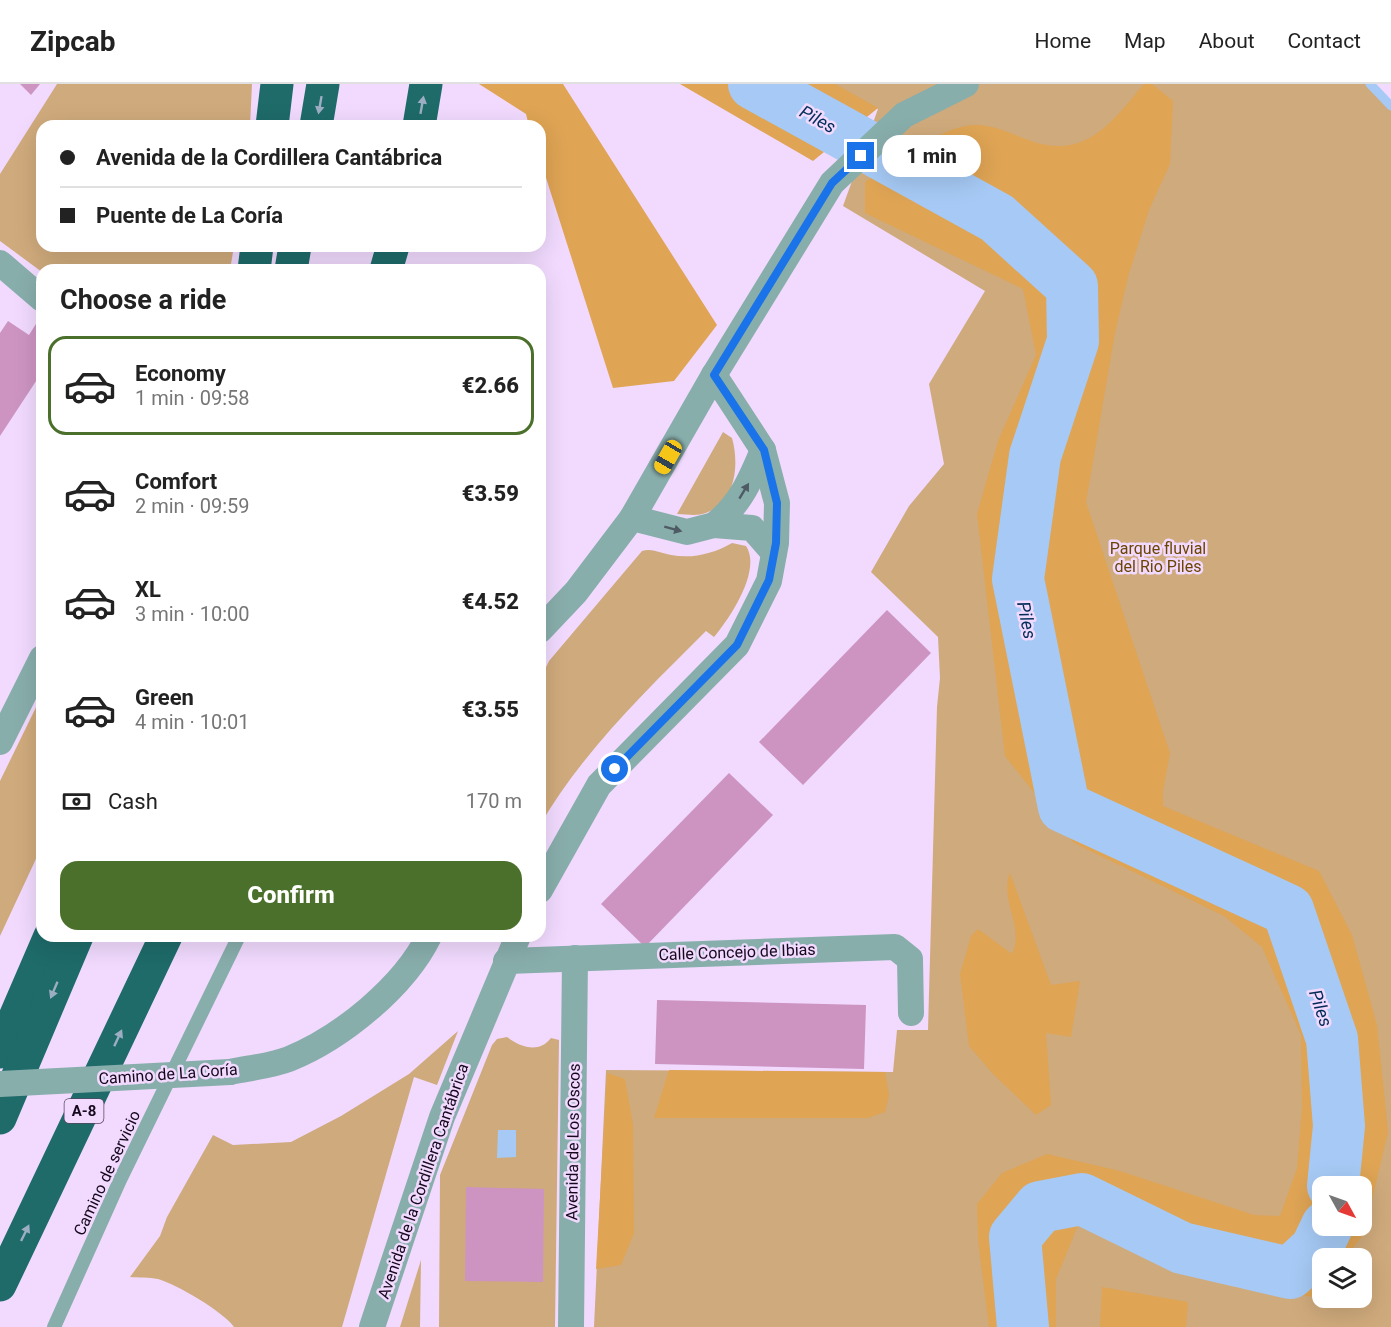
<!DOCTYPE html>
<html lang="en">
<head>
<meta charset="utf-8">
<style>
	body { margin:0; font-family:Roboto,sans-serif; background:#f6f6f6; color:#222; height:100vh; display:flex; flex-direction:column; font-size:22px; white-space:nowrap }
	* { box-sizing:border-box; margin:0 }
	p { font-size:20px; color:#767676 }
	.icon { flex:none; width:33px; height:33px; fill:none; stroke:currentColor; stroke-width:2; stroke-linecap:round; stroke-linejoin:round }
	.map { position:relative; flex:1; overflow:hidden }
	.sheet { position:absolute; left:36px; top:180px; width:510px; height:678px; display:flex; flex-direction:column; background:#fff; border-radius:18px; box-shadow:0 6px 24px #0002 }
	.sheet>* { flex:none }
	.guide { position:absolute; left:36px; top:36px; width:510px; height:132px; border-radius:18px; box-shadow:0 6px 24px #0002; display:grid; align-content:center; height:132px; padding:0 24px; background:#fff }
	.needle { width:39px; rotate:130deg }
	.tools { position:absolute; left:1312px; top:1092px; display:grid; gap:12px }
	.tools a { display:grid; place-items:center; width:60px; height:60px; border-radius:12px; background:#fff; box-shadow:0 6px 24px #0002; font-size:30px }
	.end { position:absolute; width:27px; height:27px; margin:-14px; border:8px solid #1a73e8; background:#fff; box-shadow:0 0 0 3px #fff }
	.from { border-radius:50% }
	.bubble { position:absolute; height:42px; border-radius:18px; background:#fff; box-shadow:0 6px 24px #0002; font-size:20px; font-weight:800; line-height:42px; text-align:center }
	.car { position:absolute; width:18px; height:36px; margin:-18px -9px; border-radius:8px; box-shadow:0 0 4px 2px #0007; background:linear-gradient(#f5c518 24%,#345 0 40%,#f5c518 0 76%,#345 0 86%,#f5c518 0) }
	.guide b { display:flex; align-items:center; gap:21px; height:57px; font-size:22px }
	.guide b+b { border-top:2px solid #e0e0e0 }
	.guide i { width:15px; height:15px; background:#222 }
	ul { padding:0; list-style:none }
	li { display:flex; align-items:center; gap:18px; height:99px; margin:0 12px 9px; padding:0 12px; border:3px solid transparent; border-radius:18px }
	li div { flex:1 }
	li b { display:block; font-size:22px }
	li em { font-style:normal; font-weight:800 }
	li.on { border-color:#4a702b }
	li>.icon { width:54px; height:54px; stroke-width:1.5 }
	h2 { padding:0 24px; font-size:27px; line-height:72px }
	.pay { display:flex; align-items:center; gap:15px; height:66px; padding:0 24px; font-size:22px }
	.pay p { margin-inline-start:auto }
	.cta { display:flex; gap:12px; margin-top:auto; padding:12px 24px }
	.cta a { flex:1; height:69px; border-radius:18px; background:#4a702b; color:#fff; font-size:24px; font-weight:800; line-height:69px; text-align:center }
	header { display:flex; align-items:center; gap:36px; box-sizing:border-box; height:84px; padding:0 30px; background:#fff; border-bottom:2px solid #e0e0e0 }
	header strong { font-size:28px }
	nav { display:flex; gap:33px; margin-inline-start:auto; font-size:21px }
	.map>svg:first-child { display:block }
	.green { fill:#cfaa7c; fill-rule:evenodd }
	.forest { fill:#dfa454; fill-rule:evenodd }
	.water { fill:#a6caf5 }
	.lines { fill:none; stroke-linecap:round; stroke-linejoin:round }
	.stream { stroke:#a6caf5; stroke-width:9 }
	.river { stroke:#a6caf5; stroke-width:52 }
	.building { fill:#cd94c2 }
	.lane { stroke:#88aeac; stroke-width:14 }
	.street { stroke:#88aeac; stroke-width:26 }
	.highway { stroke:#1e6b6a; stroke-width:33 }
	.street-bridge { stroke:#88aeac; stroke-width:26 }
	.oneway { fill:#9daec3 }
	.oneway2 { fill:#4f5b64 }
	.route { stroke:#1a73e8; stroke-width:8 }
	.labels { text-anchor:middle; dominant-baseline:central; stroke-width:5; stroke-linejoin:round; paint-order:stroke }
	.shield { fill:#f1dafe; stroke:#584760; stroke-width:1.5 }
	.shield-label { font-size:15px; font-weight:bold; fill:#16081d }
	.park-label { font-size:16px; fill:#6b4500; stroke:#f1dafe }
	.street-label { font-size:16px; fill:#16081d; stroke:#f1dafe }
	.water-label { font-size:18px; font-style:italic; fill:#012c57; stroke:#f1dafe }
</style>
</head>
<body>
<header>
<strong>Zipcab</strong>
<nav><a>Home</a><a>Map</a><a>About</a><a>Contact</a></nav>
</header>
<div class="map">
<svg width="1391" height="1243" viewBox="0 0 1391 1243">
	<rect width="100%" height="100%" fill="#f1dafe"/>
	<g class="green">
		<polygon points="57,0 252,0 250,42 42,42 42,162 234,162 230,186 42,188 0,157 0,90"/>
		<path d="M831 0H1368L1391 21V1243H594L606 986 893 988 897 946H928L937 623 940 594 938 553 871 488 909 422 944 380 929 300 985 207 843 122 878 25ZM1323 1102H1362V1142H1323ZM1323 1174H1362V1214H1323Z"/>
		<path d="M723 348 732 354C740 382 735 422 702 430 695 432 685 430 677 430Z"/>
		<path d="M732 459 746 462C762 486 730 534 714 553L706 547C645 608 584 666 540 741V595L549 577 642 467C652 464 660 469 671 471 692 475 713 470 732 459Z"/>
		<polygon points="42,611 42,762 0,852 0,697"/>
		<path d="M458 947 437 1001 414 993 342 1243H234C224 1228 176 1200 158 1195 149 1193 139 1194 130 1193L160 1152 167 1133 213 1051 233 1061 291 1058 341 1032 409 990Z"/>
		<path d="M507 953C520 963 539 970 551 954L559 956 555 1243H439L440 1091 492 961 497 955Z"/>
		<polygon points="421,1176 420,1243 400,1243"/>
	</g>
	<g class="forest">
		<polygon points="479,0 563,0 717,241 674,297 613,304 540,75 540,42 529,42 526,30"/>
		<polygon points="680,0 835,0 878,24 813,77"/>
		<path d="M1144 0H1152L1173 17 1170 80 1149 126 1128 193 1115 249 1086 418 1170 669 1163 707V722L1319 787 1352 851 1377 941 1388 1048 1364 1150 1345 1174H1323V1204L1315 1213 1237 1204 1196 1183 1161 1172 1079 1139 1056 1195V1243H989L978 1156 977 1120 1002 1089 1047 1070 1120 1087 1254 1131 1280 1132 1297 1084 1302 1023 1301 951 1262 863 1224 832 1074 759 1005 672 977 430 998 357 1036 271 1023 205 865 129V98C895 79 938 43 974 41 993 40 1014 51 1031 57 1086 76 1112 38 1144 0ZM1362 1102V1142H1323V1102Z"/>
		<path d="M1010 789 1051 901 1080 897 1071 953 1046 949 1051 1021 1036 1031 993 990 969 962 960 890 971 852 978 845 1012 870C1025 843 999 816 1010 789Z"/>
		<polygon points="669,986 885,988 889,1011 885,1028 868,1034 654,1034"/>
		<polygon points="607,989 625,995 633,1041 634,1149 621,1181 596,1185"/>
		<polygon points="1102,1203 1188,1218 1186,1243 1100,1243"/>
	</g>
	<polygon class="water" points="498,1046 516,1046 516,1073 497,1074"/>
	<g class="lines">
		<polyline class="stream" points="1370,0 1391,22"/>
		<g class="river">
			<polyline points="754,0 997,134 1072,202 1073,257 1035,372 1018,495 1064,723 1288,826 1332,955 1339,1042 1333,1102"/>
			<polyline points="1023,1243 1015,1153 1040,1123 1082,1115 1182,1164 1290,1189 1316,1165 1327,1142"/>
		</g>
	</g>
	<g class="building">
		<polygon points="20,0 40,0 31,11"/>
		<polygon points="39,235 42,237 42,288 0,352 0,249 8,237 29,251"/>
		<polygon points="887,526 931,569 803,701 759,658"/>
		<polygon points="729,689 773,731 645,863 601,820"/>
		<polygon points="657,916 866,921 864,985 655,980"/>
		<polygon points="466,1103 544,1105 543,1198 465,1197"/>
	</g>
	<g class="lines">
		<polyline class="lane" points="54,1243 120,1096 239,852"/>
		<g class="street">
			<polyline points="0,179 42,215"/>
			<polyline points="632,434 687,448 714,441 752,444 774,469"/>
			<path d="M714 441C740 421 751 395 763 366"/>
			<polyline points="540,546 576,508 632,434 714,291 832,99 904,31 966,0"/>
			<polyline points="0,658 42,574"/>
			<polyline points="540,806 599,701 737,561 769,497 776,459 777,419 763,366 714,291"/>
			<polyline points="506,877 895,863 910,875 911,929"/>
			<path d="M230 988C249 984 271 982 289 975 341 954 404 903 429 852"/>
			<polyline points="372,1243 442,1033 518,852"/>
			<polyline points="571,1243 575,874"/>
		</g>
		<g class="highway">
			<polyline points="272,42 277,0"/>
			<polyline points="316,42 323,0"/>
			<polyline points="419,42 426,0"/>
			<polyline points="254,186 257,162"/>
			<polyline points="291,186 295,162"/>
			<polyline points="386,186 393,162"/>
			<polyline points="0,968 50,852"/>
			<polyline points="0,1034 77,852"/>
			<polyline points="0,1201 166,852"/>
		</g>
		<polyline class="street-bridge" points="0,1000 230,988"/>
	</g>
	<defs><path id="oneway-solid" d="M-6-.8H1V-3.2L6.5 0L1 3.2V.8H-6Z" transform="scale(1.5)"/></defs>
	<g class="oneway">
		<use href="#oneway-solid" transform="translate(320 21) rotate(100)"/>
		<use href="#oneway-solid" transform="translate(422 21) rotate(-80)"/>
		<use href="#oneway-solid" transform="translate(54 906) rotate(113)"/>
		<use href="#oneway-solid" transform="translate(118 954) rotate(-65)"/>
		<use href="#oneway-solid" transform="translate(25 1149) rotate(-64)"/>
	</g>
	<g class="oneway2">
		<use href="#oneway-solid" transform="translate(744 407) rotate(-59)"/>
		<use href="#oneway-solid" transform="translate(673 445) rotate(15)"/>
	</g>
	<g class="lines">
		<polyline class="route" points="615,685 737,561 769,496 776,459 777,419 764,366 714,291 832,99 861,72"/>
	</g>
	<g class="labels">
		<rect class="shield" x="64.5" y="1015" width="39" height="24" rx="4.5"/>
		<g class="shield-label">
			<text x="84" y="1027">A-8</text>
		</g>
		<g class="park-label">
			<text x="1158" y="464">Parque fluvial<tspan x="1158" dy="18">del Rio Piles</tspan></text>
		</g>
		<g class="street-label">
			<text transform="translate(737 868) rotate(-2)">Calle Concejo de Ibias</text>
			<text transform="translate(168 990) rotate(-4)">Camino de La Coría</text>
			<text transform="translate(573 1058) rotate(-89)">Avenida de Los Oscos</text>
			<text transform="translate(107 1089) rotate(-65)">Camino de servicio</text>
			<text transform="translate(423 1097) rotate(-71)">Avenida de la Cordillera Cantábrica</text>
		</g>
		<g class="water-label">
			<text transform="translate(818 35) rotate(29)">Piles</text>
			<text transform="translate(1027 536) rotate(79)">Piles</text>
			<text transform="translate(1321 924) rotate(71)">Piles</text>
		</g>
	</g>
</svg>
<div class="tools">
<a><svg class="needle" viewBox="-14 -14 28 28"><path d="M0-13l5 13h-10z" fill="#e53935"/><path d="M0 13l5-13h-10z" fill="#767676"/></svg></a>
<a><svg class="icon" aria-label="layers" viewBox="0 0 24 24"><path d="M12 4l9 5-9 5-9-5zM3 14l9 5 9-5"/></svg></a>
</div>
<i class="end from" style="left:615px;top:685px"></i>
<i class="end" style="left:861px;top:72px"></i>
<div class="bubble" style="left:882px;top:51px;width:99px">1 min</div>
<i class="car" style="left:668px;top:373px;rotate:210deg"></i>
<div class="guide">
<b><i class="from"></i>Avenida de la Cordillera Cantábrica</b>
<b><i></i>Puente de La Coría</b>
</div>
<section class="sheet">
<h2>Choose a ride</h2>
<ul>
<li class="on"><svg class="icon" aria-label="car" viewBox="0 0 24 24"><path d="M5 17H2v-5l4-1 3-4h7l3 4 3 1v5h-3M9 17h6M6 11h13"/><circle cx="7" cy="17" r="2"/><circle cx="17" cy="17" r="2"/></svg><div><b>Economy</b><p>1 min · 09:58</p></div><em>€2.66</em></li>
<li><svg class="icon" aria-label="car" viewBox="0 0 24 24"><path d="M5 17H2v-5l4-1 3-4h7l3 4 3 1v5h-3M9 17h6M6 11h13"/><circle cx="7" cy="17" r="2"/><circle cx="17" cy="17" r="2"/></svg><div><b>Comfort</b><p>2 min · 09:59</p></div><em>€3.59</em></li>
<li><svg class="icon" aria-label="car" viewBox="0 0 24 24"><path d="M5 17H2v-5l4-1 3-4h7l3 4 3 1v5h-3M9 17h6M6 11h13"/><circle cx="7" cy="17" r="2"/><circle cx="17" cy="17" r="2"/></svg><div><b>XL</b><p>3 min · 10:00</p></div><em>€4.52</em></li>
<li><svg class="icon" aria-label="car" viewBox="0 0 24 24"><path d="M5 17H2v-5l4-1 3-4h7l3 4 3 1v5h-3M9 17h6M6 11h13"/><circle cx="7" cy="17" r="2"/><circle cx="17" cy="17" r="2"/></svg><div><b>Green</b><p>4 min · 10:01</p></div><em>€3.55</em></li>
</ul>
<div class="pay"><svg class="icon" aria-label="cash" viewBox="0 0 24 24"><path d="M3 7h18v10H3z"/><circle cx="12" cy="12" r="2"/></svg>Cash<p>170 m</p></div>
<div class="cta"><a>Confirm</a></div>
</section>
</div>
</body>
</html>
